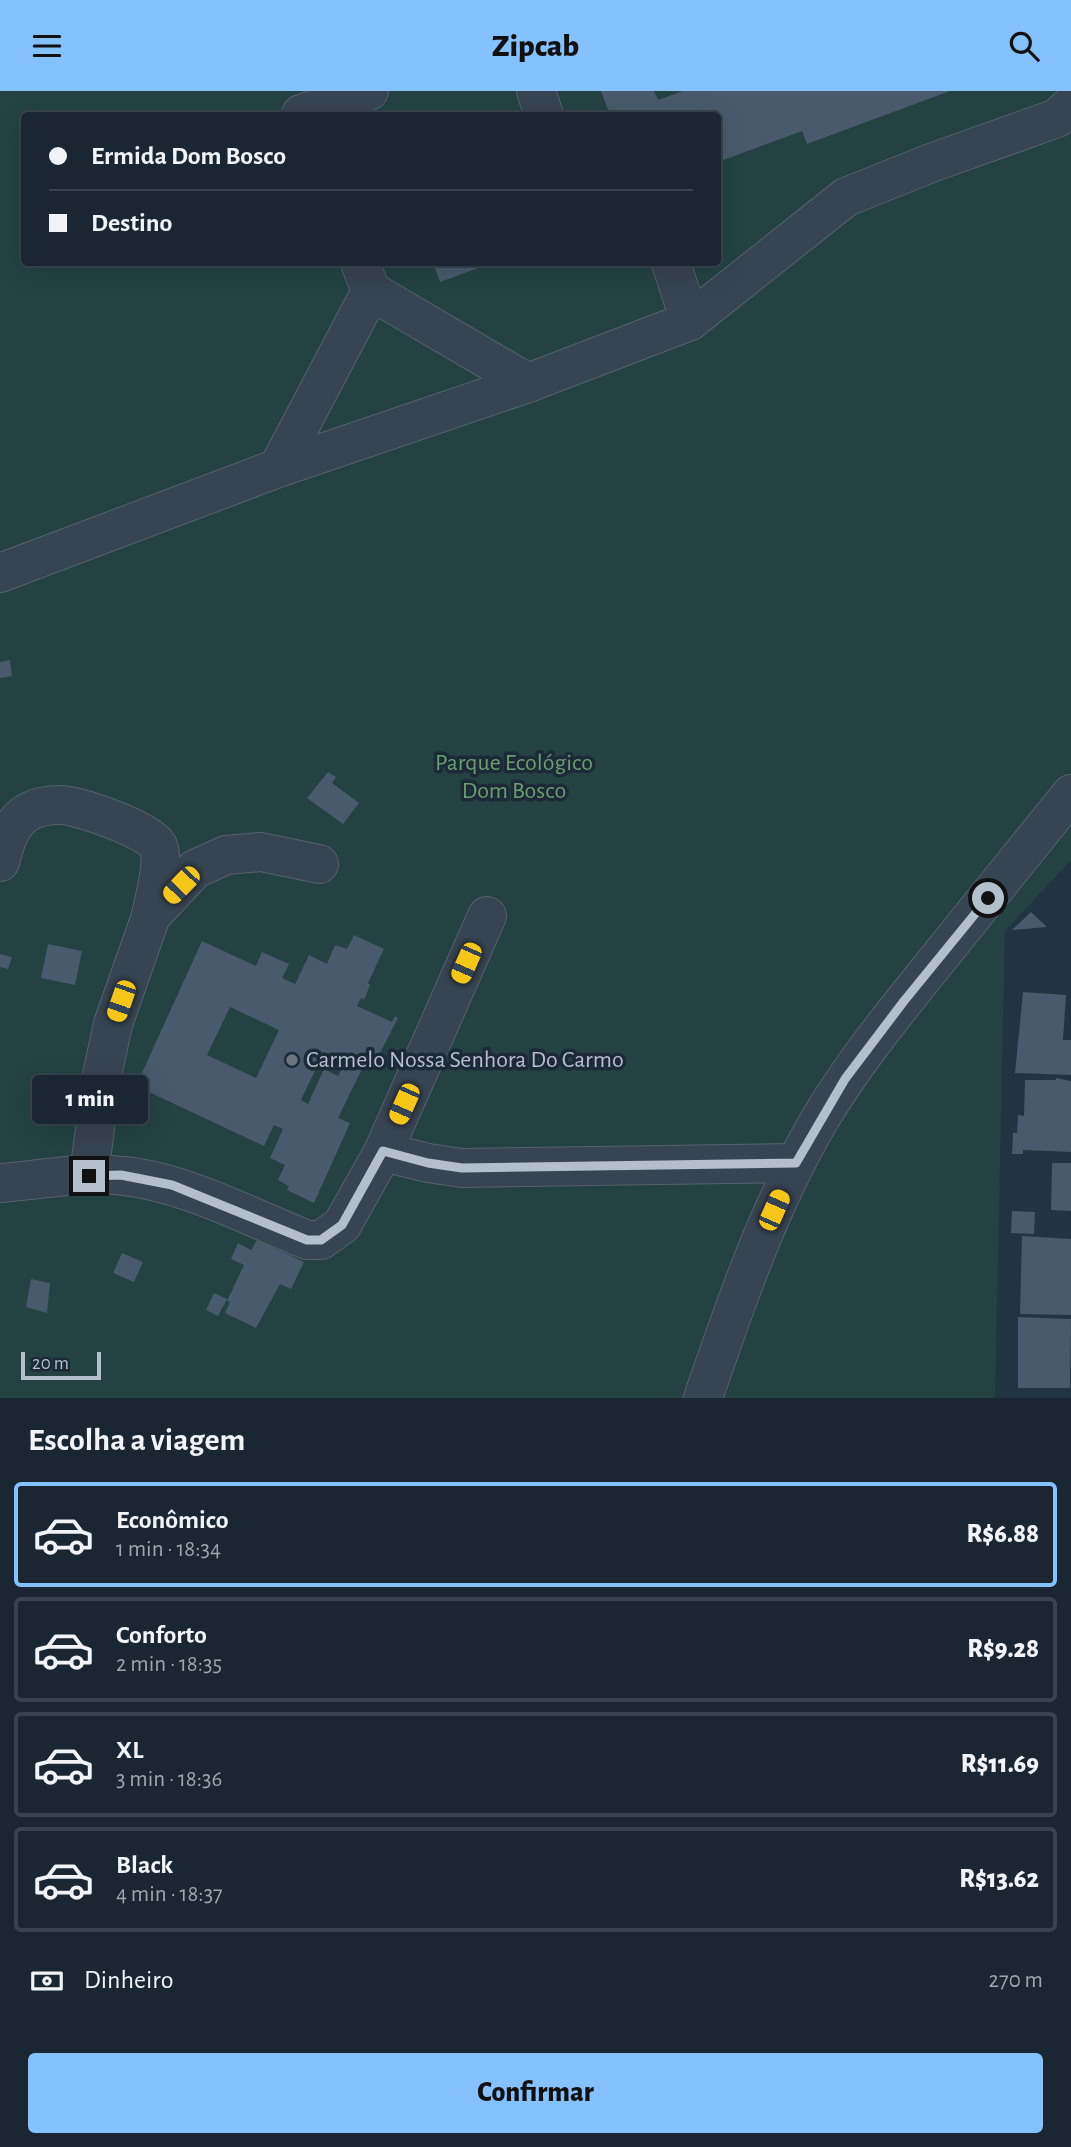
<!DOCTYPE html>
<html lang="pt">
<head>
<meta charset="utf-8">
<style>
	body { margin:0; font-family:"Alegreya Sans",sans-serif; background:#27323d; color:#f1f3f6; height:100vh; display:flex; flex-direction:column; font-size:26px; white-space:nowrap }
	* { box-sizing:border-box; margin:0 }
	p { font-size:23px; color:#9fa5ab }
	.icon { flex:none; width:38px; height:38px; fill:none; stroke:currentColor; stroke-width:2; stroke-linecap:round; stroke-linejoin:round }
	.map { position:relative; height:1307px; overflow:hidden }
	.details { display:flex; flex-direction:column; background:#1a2631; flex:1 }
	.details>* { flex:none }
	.banner { position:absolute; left:21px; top:21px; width:700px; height:154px; border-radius:7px; box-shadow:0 7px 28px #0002,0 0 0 2px #38434d; display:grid; align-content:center; height:154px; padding:0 28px; background:#1a2631 }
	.scale { position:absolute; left:21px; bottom:18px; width:80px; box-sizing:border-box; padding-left:7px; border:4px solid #b3bfcb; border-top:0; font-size:19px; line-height:24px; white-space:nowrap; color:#b3bfcb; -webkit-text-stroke:5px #1c2936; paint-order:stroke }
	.end { position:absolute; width:32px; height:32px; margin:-16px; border:9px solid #b3bfcb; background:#111; box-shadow:0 0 0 4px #111 }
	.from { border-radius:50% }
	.bubble { position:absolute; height:49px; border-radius:7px; background:#1a2631; box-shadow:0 7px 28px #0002,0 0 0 2px #38434d; font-size:23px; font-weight:800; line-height:49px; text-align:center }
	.car { position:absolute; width:21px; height:42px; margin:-21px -10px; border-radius:9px; box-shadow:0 0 5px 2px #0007; background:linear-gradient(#f5c518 24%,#345 0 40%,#f5c518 0 76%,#345 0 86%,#f5c518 0) }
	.banner b { display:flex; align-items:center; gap:24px; height:66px; font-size:26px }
	.banner b+b { border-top:2px solid #38434d }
	.banner i { width:18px; height:18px; background:#f1f3f6 }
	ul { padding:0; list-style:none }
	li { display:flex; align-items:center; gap:21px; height:105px; margin:0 14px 10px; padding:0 14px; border:4px solid #38434d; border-radius:7px }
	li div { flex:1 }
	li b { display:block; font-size:26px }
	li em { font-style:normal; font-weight:800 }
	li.active { border-color:#85c1ff }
	li>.icon { width:63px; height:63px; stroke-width:1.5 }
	h2 { padding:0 28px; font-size:32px; line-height:84px }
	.pay { display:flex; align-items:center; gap:18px; height:77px; padding:0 28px; font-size:26px }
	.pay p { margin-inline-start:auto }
	.primary-button { display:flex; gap:14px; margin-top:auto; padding:14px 28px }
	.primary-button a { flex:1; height:80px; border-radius:7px; background:#85c1ff; color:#111; font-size:28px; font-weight:800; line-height:80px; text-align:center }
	header { display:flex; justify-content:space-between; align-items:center; height:91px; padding:0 28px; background:#85c1ff; color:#111; font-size:32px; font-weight:800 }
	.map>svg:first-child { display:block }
	.green { fill:#244242; fill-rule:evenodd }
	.building { fill:#485a6b; fill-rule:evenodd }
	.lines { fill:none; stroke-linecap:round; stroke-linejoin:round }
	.minor-casing { stroke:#55626e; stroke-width:40 }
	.minor { stroke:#374451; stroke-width:38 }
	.route { stroke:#b3bfcb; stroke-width:9 }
	.worship-dot { fill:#6b7280; stroke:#1c2936; stroke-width:2.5 }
	.labels { text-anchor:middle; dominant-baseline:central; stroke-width:7; stroke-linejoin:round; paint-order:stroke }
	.park-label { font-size:24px; fill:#689f6f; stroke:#1c2936 }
	.poi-label { font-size:24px; fill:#b3bfcb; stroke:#1c2936; text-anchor:start }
</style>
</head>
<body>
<header><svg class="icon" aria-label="menu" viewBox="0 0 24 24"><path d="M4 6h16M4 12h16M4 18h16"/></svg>Zipcab<svg class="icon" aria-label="search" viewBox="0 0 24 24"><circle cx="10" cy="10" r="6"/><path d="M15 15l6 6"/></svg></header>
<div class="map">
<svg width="1071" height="1307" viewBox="0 0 1071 1307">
	<rect width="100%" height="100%" fill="#223341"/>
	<path class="green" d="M0 0H1071V769L1005 840 995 1307H0ZM24 24H718V172H24Z"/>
	<g class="building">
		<polygon points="601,0 654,0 658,9 683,0 950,0 807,53 802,40 718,71 718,24 610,24"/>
		<polygon points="433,172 492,172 440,191"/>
		<polygon points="10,569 12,585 0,587 0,571"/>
		<polygon points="328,681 336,686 332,692 359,712 343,733 307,707"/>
		<polygon points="1031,821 1047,836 1012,839"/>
		<path d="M354 844 384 858 368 892 370 894 364 909 361 907 357 915 392 931 395 925 398 927 376 970 377 971 373 980 370 978 373 971 367 968 338 1027 350 1032 314 1112 287 1099 289 1095 278 1089 285 1074 270 1067 283 1038 274 1034 264 1055 136 995 202 850 256 875 262 861 289 873 282 887 295 893 309 864 327 873 335 854 347 858ZM230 916 279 939 256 987 207 964ZM324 961 345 971 338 985 324 978 308 1013 301 1009Z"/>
		<polygon points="48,853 82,860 75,894 41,887"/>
		<polygon points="0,863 12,866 8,878 0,876"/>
		<polygon points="1023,901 1066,904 1063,949 1071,949 1071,984 1015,982"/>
		<polygon points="1056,987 1071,990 1071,1061 1023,1059 1023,1063 1012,1063 1013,1042 1017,1042 1018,1024 1024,1025 1025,989 1056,989"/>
		<polygon points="36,998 75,1006 70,1027 31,1018"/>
		<polygon points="1052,1072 1071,1072 1071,1120 1051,1119"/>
		<polygon points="1012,1120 1035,1121 1034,1143 1011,1142"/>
		<polygon points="1022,1145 1071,1148 1071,1224 1020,1223"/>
		<polygon points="257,1149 304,1171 291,1198 280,1193 256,1237 225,1222 230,1211 227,1210 244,1174 231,1168 238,1152 251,1159"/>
		<polygon points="122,1162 143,1171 134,1191 113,1182"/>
		<polygon points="31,1188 50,1192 47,1222 26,1216"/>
		<polygon points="214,1202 227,1208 218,1225 206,1219"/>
		<polygon points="1018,1226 1071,1228 1070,1297 1018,1297"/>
	</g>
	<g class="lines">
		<defs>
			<g id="minor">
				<polyline points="536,0 544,24"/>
				<polyline points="301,23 369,0"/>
				<polyline points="671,172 690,230"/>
				<polyline points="371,200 528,292"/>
				<polyline points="278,377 371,200 360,172"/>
				<polyline points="0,482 278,377 528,292 690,230 846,106 931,72 1057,27 1071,14"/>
				<path d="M0 771C5 752 10 732 28 721 37 716 49 714 60 714 78 714 150 739 158 755 165 771 154 808 151 825"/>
				<polyline points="383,1061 428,1072 462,1077 796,1072"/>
				<polyline points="89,1085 101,989 113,933 151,825 195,778 226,764 261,761 319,773"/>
				<path d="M0 1092C40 1089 84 1080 124 1085 184 1091 250 1126 307 1149H321L342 1134 383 1061 487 825"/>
				<path d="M703 1307C736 1211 769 1115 820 1028 854 971 896 920 937 869 982 814 1026 758 1071 703"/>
			</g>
		</defs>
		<use href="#minor" class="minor-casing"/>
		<use href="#minor" class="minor"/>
	</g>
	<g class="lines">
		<polyline class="route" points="89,1085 121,1084 172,1094 307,1149 321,1149 342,1134 383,1060 428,1072 462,1077 796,1072 845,988 904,910 988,807"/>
	</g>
	<circle class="worship-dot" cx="292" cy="969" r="7"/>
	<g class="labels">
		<g class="park-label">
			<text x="514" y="672">Parque Ecológico<tspan x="514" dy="28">Dom Bosco</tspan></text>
		</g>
		<g class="poi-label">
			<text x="306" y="969">Carmelo Nossa Senhora Do Carmo</text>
		</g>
	</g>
</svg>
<div class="scale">20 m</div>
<i class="end from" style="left:988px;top:807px"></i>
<i class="end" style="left:89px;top:1085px"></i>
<div class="bubble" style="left:32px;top:984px;width:116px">1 min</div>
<i class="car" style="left:181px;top:794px;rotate:224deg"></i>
<i class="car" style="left:466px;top:872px;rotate:204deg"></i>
<i class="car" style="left:121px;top:910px;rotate:199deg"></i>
<i class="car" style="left:404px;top:1013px;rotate:204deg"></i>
<i class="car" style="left:774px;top:1119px;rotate:24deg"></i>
<div class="banner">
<b><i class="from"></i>Ermida Dom Bosco</b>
<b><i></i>Destino</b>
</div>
</div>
<section class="details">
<h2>Escolha a viagem</h2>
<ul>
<li class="active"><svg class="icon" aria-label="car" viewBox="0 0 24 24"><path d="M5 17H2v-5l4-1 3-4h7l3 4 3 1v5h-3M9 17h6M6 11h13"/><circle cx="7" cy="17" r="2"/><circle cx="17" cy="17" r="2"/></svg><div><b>Econômico</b><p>1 min · 18:34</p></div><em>R$6.88</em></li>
<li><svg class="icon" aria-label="car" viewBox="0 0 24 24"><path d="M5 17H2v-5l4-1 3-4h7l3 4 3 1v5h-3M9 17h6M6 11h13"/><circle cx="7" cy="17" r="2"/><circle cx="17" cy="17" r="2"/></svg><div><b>Conforto</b><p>2 min · 18:35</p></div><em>R$9.28</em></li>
<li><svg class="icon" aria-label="car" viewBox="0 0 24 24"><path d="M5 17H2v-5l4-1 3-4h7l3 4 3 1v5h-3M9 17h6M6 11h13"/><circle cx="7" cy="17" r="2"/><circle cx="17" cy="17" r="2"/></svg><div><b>XL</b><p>3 min · 18:36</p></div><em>R$11.69</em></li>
<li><svg class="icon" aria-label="car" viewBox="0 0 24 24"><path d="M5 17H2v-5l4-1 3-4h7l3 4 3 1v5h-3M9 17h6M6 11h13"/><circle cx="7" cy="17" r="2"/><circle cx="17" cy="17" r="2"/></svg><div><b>Black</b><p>4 min · 18:37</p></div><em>R$13.62</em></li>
</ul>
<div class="pay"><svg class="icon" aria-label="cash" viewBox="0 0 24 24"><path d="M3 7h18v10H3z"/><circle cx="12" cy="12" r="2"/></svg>Dinheiro<p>270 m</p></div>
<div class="primary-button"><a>Confirmar</a></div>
</section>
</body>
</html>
